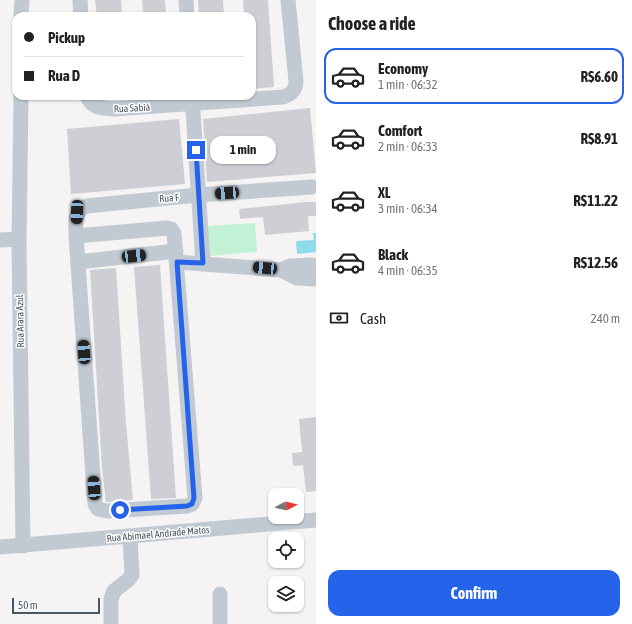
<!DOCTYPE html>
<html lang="en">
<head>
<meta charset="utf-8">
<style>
	body { margin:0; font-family:"Asap Condensed",sans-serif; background:#f2f2f2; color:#222; height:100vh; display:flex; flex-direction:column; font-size:15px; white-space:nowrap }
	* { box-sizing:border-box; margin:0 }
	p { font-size:13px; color:#767676 }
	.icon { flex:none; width:22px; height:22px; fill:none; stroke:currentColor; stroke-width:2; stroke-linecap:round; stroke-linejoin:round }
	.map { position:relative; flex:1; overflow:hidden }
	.side { display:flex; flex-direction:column; background:#fff; width:316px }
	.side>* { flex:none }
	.banner { position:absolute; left:12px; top:12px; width:244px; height:88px; border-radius:12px; box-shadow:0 1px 3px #0004; display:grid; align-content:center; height:88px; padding:0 12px; background:#fff }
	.needle { width:26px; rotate:83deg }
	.buttons { position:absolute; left:268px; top:488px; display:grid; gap:8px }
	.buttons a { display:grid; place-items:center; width:36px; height:36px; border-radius:8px; background:#fff; box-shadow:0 1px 3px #0004; font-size:20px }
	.scale { position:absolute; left:12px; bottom:10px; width:88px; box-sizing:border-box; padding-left:4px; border:2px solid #4a5661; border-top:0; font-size:11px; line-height:14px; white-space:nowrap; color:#4a5661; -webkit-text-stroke:3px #fff; paint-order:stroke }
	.end { position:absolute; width:18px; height:18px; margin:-9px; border:5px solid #2563eb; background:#fff; box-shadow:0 0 0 2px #fff }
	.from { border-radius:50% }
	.bubble { position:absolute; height:28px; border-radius:12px; background:#fff; box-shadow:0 1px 3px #0004; font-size:13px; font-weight:700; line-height:28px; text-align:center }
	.car { position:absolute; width:12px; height:24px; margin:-12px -6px; border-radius:5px; box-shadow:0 0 3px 1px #0007; background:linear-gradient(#222 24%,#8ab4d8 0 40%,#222 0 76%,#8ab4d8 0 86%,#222 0) }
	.banner b { display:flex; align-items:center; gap:14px; height:38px; font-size:15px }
	.banner b+b { border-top:1px solid #e0e0e0 }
	.banner i { width:10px; height:10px; background:#222 }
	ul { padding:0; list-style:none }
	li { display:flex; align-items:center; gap:12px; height:56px; margin:0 8px 6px; padding:0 4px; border:2px solid transparent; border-radius:12px }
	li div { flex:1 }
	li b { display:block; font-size:15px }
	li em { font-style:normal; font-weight:700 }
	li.current { border-color:#2563eb }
	li>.icon { width:36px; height:36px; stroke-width:1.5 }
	h2 { padding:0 12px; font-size:18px; line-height:48px }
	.pay { display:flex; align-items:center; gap:10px; height:44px; padding:0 12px; font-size:15px }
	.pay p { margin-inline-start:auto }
	.button { display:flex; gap:8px; margin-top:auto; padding:8px 12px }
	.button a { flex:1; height:46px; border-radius:12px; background:#2563eb; color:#fff; font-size:16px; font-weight:700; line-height:46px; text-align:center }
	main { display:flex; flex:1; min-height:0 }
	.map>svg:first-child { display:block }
	.green { fill:#c3f1d5 }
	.water { fill:#90daee }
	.building { fill:#cdcfd5 }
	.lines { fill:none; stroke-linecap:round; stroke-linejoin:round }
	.minor { stroke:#c1cad2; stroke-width:15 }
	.route { stroke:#2563eb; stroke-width:5 }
	.labels { text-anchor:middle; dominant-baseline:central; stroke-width:3; stroke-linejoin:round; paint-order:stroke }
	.street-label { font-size:10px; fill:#4a5661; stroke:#fff }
</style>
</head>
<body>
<main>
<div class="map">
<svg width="316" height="624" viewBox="0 0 316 624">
	<rect width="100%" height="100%" fill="#f5f3f3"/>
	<polygon class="green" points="255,223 257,252 208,256 206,226"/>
	<polygon class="water" points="313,233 316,233 316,252 297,254 296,241 314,240"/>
	<g class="building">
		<polygon points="95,0 121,0 122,16 97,16"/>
		<polygon points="142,0 165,0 166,13 143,15"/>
		<polygon points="198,0 223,0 224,16 199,16"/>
		<polygon points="243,0 268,0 274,87 252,89 252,16 244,16"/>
		<polygon points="310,108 316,173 207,182 203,119"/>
		<polygon points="179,119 185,184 71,194 67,129"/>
		<polygon points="306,202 316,202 316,216 308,216 309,231 265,235 263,217 240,219 239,209"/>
		<polygon points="160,265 176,498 151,499 134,267"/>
		<polygon points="116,268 126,423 133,500 108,502 106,502 102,468 90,270"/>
		<polygon points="316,417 316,491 306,492 303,465 293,466 292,453 302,452 299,419"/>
	</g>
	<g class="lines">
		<g class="minor">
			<polyline points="80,0 81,16"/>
			<polyline points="186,0 187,16"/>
			<polyline points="21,16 22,0"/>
			<polyline points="21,96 19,243 23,546"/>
			<path d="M87 96C92 108 101 108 113 109L283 97C292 94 296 90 296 81L288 0"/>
			<polyline points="192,96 203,263"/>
			<path d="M76 236 167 228 171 229 174 233 195 498 192 504 187 506 107 511 98 509 95 504 76 236C76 224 73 210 87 206L198 195 312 187"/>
			<polyline points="0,240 19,239"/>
			<polyline points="78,262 176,251"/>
			<polyline points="177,262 281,270 297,278 313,279"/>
			<polyline points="281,270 290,266 313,265"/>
			<polyline points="0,547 316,520"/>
			<polyline points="220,594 220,624"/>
			<polyline points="111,624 111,599 114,591 128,580 132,575 130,537"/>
		</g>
	</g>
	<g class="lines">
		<polyline class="route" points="120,510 187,506 192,504 194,498 177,262 203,263 196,150"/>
	</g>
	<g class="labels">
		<g class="street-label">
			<text transform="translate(132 108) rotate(-3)">Rua Sabiá</text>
			<text transform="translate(169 198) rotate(-5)">Rua F</text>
			<text transform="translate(20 321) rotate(-91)">Rua Arara Azul</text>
			<text transform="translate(158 534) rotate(-5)">Rua Abimael Andrade Matos</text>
		</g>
	</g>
</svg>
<div class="buttons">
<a><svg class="needle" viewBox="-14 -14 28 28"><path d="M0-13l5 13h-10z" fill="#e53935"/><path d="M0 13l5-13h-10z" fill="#767676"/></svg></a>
<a><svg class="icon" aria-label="locate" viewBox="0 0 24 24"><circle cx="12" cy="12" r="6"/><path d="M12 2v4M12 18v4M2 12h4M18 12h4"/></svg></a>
<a><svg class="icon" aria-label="layers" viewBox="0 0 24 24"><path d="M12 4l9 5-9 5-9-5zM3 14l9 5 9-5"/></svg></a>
</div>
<div class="scale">50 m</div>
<i class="end from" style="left:120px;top:510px"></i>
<i class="end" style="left:196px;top:150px"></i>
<div class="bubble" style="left:210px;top:136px;width:66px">1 min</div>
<i class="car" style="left:227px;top:193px;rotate:266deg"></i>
<i class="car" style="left:77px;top:212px;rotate:182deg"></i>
<i class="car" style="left:134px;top:256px;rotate:84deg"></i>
<i class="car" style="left:265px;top:268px;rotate:275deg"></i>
<i class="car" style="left:84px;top:352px;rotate:356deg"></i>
<i class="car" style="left:94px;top:488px;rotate:356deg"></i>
<div class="banner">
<b><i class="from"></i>Pickup</b>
<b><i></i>Rua D</b>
</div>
</div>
<section class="side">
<h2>Choose a ride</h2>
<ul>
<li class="current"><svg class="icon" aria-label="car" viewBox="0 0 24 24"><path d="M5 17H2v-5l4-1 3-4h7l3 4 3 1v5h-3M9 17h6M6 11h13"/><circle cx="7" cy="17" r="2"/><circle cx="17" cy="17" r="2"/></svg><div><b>Economy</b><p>1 min · 06:32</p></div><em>R$6.60</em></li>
<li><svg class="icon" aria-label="car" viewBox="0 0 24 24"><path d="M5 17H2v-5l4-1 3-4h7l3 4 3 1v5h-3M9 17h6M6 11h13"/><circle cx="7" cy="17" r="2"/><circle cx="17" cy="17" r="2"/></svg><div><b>Comfort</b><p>2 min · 06:33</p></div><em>R$8.91</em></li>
<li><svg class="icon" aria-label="car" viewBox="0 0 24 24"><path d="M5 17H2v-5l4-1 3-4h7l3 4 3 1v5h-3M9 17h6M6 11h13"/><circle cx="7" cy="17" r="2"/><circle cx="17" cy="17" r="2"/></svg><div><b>XL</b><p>3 min · 06:34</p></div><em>R$11.22</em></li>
<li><svg class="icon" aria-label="car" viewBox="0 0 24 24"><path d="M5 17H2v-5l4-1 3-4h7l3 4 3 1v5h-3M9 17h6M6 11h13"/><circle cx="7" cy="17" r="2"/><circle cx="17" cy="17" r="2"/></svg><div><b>Black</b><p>4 min · 06:35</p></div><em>R$12.56</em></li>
</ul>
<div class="pay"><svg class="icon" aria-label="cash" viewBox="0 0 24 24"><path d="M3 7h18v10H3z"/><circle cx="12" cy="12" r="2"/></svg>Cash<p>240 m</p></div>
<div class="button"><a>Confirm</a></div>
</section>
</main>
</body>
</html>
